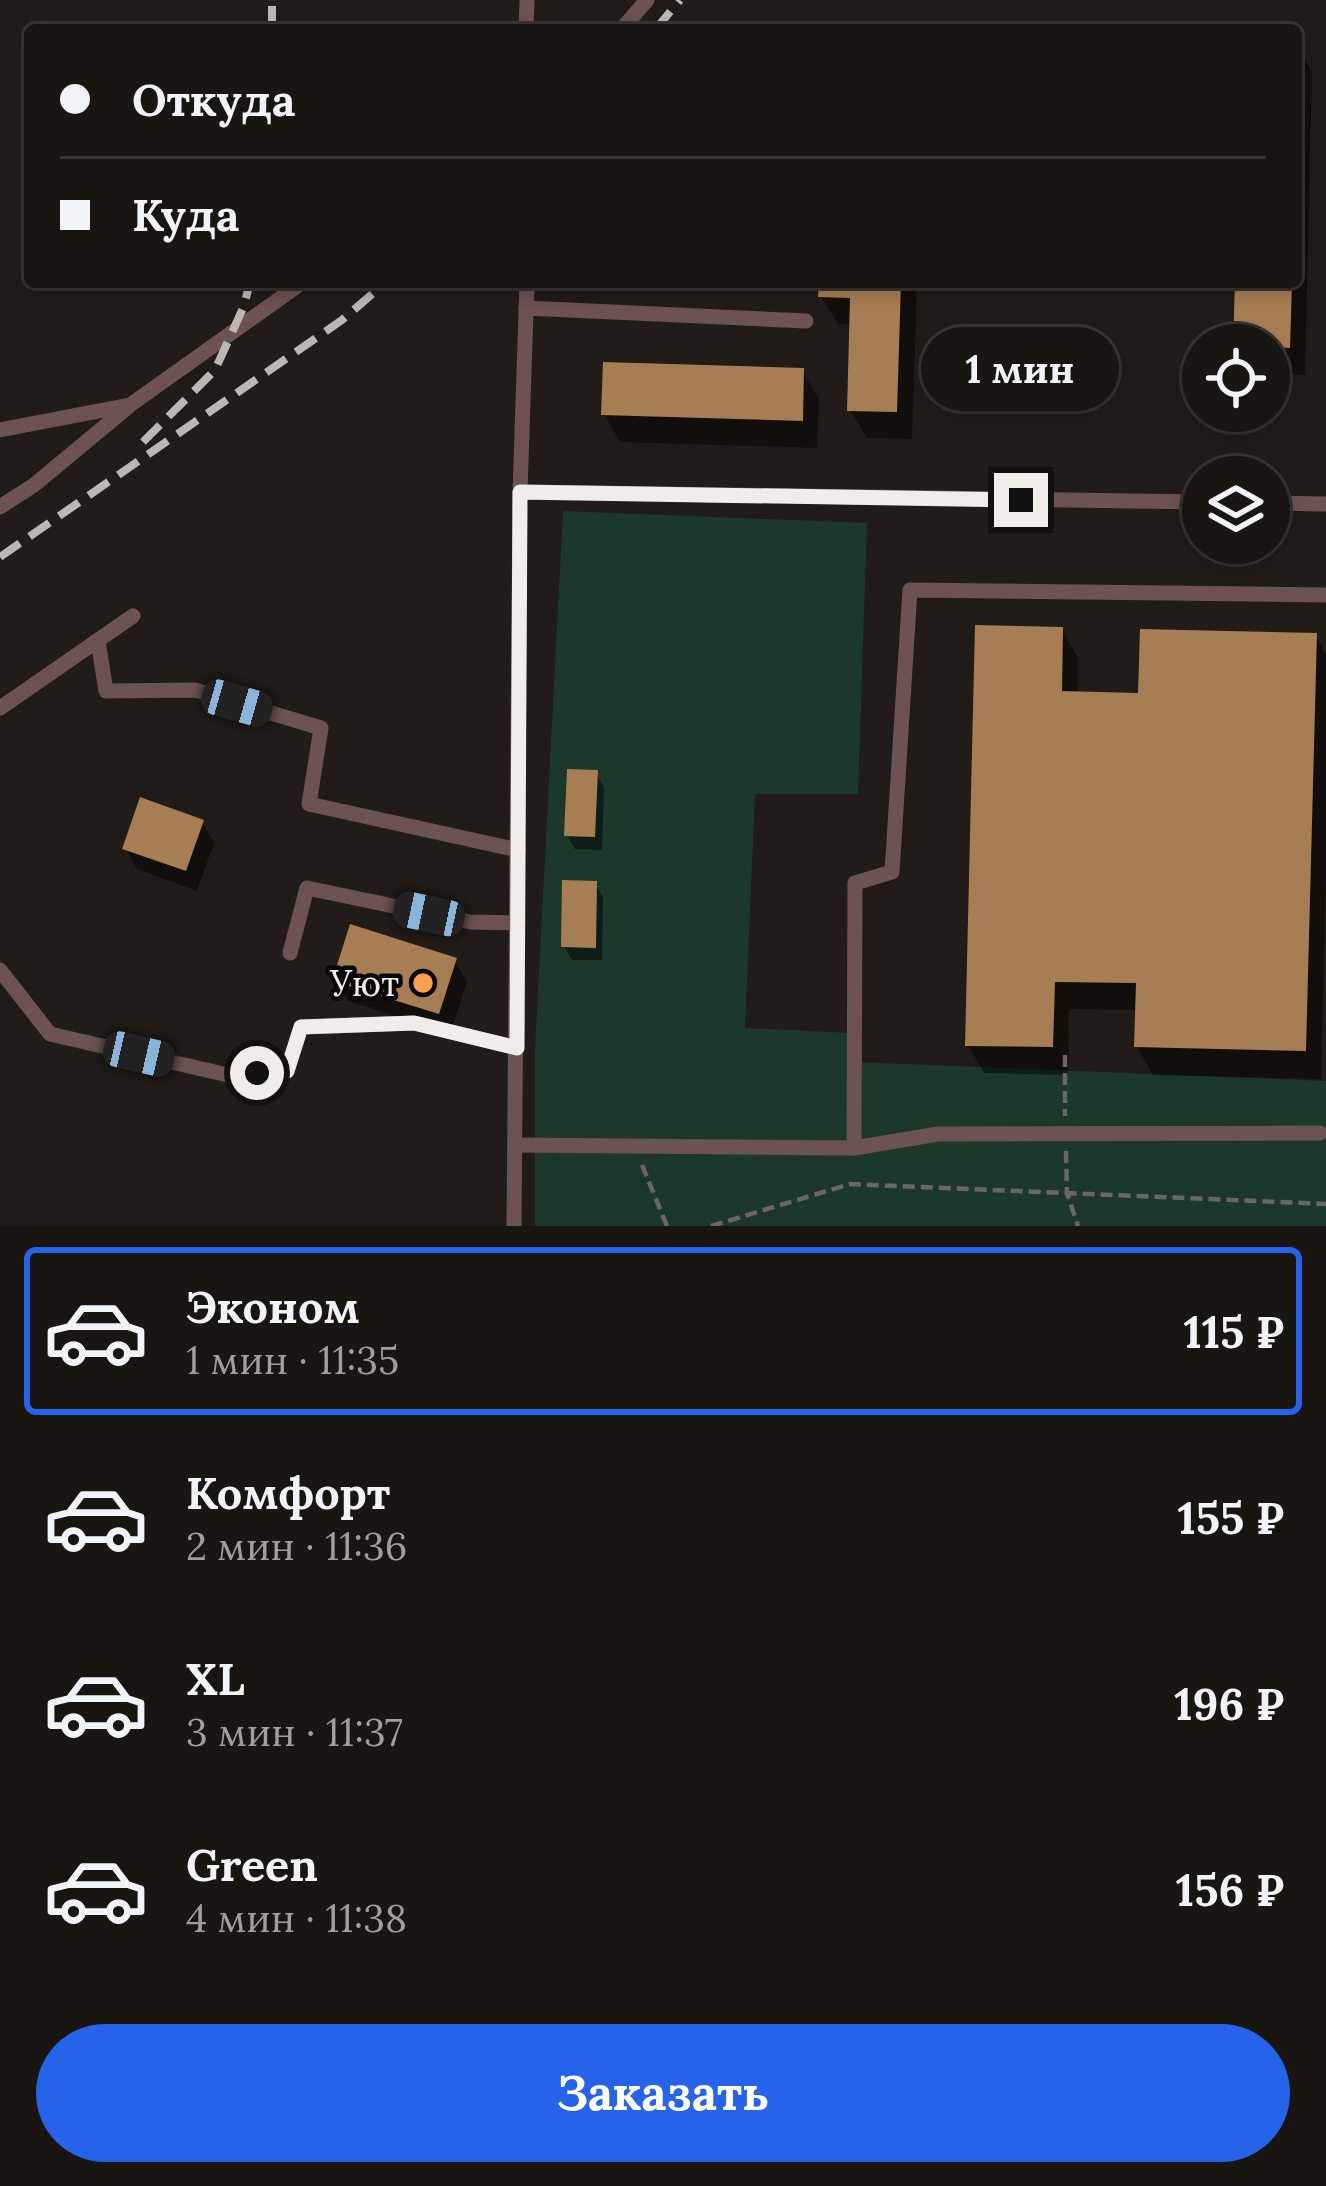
<!DOCTYPE html>
<html lang="ru">
<head>
<meta charset="utf-8">
<style>
	body { margin:0; font-family:Lora,serif; background:#221e1a; color:#f1f3f6; height:100vh; display:flex; flex-direction:column; font-size:45px; white-space:nowrap }
	* { box-sizing:border-box; margin:0 }
	p { font-size:39px; color:#9f9f9f }
	.icon { flex:none; width:66px; height:66px; fill:none; stroke:currentColor; stroke-width:2; stroke-linecap:round; stroke-linejoin:round }
	.map { position:relative; height:1226px; overflow:hidden }
	.panel { display:flex; flex-direction:column; background:#191511; flex:1 }
	.panel>* { flex:none }
	.guide { position:absolute; left:24px; top:24px; width:1278px; height:264px; border-radius:12px; box-shadow:0 6px 18px #0003,0 0 0 3px #373431; display:grid; align-content:center; height:264px; padding:0 36px; background:#191511 }
	.buttons { position:absolute; left:1182px; top:324px; display:grid; gap:24px }
	.buttons a { display:grid; place-items:center; width:108px; height:108px; border-radius:50%; background:#191511; box-shadow:0 6px 18px #0003,0 0 0 3px #373431; font-size:60px }
	.end { position:absolute; width:54px; height:54px; margin:-27px; border:15px solid #f0ede9; background:#111; box-shadow:0 0 0 6px #111 }
	.from { border-radius:50% }
	.bubble { position:absolute; height:84px; border-radius:42px; background:#191511; box-shadow:0 6px 18px #0003,0 0 0 3px #373431; font-size:39px; font-weight:700; line-height:84px; text-align:center }
	.car { position:absolute; width:36px; height:72px; margin:-36px -18px; border-radius:15px; box-shadow:0 0 9px 3px #0007; background:linear-gradient(#222 24%,#8ab4d8 0 40%,#222 0 76%,#8ab4d8 0 86%,#222 0) }
	.guide b { display:flex; align-items:center; gap:42px; height:114px; font-size:45px }
	.guide b+b { border-top:3px solid #373431 }
	.guide i { width:30px; height:30px; background:#f1f3f6 }
	ul { padding:21px 0 0; list-style:none }
	li { display:flex; align-items:center; gap:36px; height:168px; margin:0 24px 18px; padding:0 12px; border:6px solid transparent; border-radius:12px }
	li div { flex:1 }
	li b { display:block; font-size:45px }
	li em { font-style:normal; font-weight:700 }
	li.selected { border-color:#2563eb }
	li>.icon { width:108px; height:108px; stroke-width:1.5 }
	.primary-button { display:flex; gap:24px; margin-top:auto; padding:24px 36px }
	.primary-button a { flex:1; height:138px; border-radius:72px; background:#2563eb; color:#fff; font-size:48px; font-weight:700; line-height:138px; text-align:center }
	.map>svg:first-child { display:block }
	.green { fill:#1b3828 }
	.shadow { fill:#0007 }
	.building { fill:#a77e54 }
	.lines { fill:none; stroke-linecap:round; stroke-linejoin:round }
	.path { stroke:#6b6662; stroke-width:4.5; stroke-dasharray:12 6; stroke-linecap:butt }
	.lane { stroke:#6c5252; stroke-width:15 }
	.rail { stroke:#bbb7b3; stroke-width:8; stroke-dasharray:24 12; stroke-linecap:butt }
	.route { stroke:#f0ede9; stroke-width:15 }
	.poi-dot { fill:#f9a04c; stroke:#090705; stroke-width:4.5 }
	.labels { text-anchor:middle; dominant-baseline:central; stroke-width:9; stroke-linejoin:round; paint-order:stroke }
	.poi-label { font-size:36px; fill:#f0ede9; stroke:#090705; text-anchor:end }
</style>
</head>
<body>
<div class="map">
<svg width="1326" height="1226" viewBox="0 0 1326 1226">
	<rect width="100%" height="100%" fill="#211c17"/>
	<polygon class="green" points="563,511 867,523 858,794 755,794 745,1028 853,1033 855,1062 1326,1081 1326,1226 535,1226 535,1049"/>
	<g class="shadow">
		<polygon points="1296,45 1312,72 1305,375 1269,374 1269,345 1238,282 1296,282"/>
		<polygon points="822,282 917,282 912,439 867,438 850,410 853,325 838,324 821,296"/>
		<polygon points="802,371 819,399 817,448 620,442 604,414"/>
		<polygon points="1062,630 1078,658 1077,694 1141,696 1315,636 1326,655 1326,872 1321,1079 1153,1075 1137,1047 1138,1010 1069,1009 1068,1075 984,1073 968,1045"/>
		<polygon points="596,773 604,787 602,850 575,849 567,835"/>
		<polygon points="202,822 214,843 197,891 137,869 125,848"/>
		<polygon points="595,884 603,897 602,960 572,960 564,946"/>
		<polygon points="455,961 467,982 450,1034 348,1001 336,980"/>
	</g>
	<g class="building">
		<polygon points="819,282 901,282 897,412 847,411 850,298 818,297"/>
		<polygon points="1235,282 1292,282 1290,348 1233,345"/>
		<polygon points="603,362 804,368 803,421 601,415"/>
		<polygon points="975,625 1063,627 1062,691 1138,693 1140,629 1317,633 1306,1051 1134,1047 1136,983 1055,982 1053,1047 965,1046"/>
		<polygon points="567,769 598,770 595,837 564,836"/>
		<polygon points="140,797 204,820 186,871 122,849"/>
		<polygon points="562,880 597,881 596,948 561,947"/>
		<polygon points="350,924 457,958 439,1014 332,981"/>
	</g>
	<g class="lines">
		<g class="path">
			<polyline points="1065,1055 1065,1116"/>
			<polyline points="1066,1151 1067,1193 1078,1226"/>
			<polyline points="642,1165 667,1226"/>
			<polyline points="711,1226 850,1184 1326,1204"/>
		</g>
		<g class="lane">
			<polyline points="526,30 527,0"/>
			<polyline points="621,30 647,0"/>
			<polyline points="526,308 806,321"/>
			<polyline points="0,430 130,405 303,282"/>
			<polyline points="520,492 527,282"/>
			<polyline points="1269,503 1326,504"/>
			<polyline points="0,507 34,485 128,407"/>
			<polyline points="98,641 106,691 195,690 321,728 309,804 518,850"/>
			<polyline points="0,708 133,616"/>
			<polyline points="290,953 307,888 470,922 518,923"/>
			<polyline points="0,970 50,1034 228,1075 287,1071 301,1027 414,1023 517,1048"/>
			<polyline points="516,1145 854,1148 938,1134 1320,1133"/>
			<polyline points="854,1148 855,883 892,872 910,590 1326,595"/>
			<polyline points="514,1226 520,492 1203,502"/>
		</g>
		<g class="rail">
			<polyline points="272,30 272,0"/>
			<polyline points="655,30 680,0"/>
			<polyline points="143,442 215,370 244,306 250,282"/>
			<polyline points="0,557 342,320 386,282"/>
		</g>
	</g>
	<g class="lines">
		<polyline class="route" points="257,1073 287,1071 301,1027 414,1023 517,1048 520,492 1021,500"/>
	</g>
	<circle class="poi-dot" cx="423" cy="983" r="12"/>
	<g class="labels">
		<g class="poi-label">
			<text x="399" y="983">Уют</text>
		</g>
	</g>
</svg>
<div class="buttons">
<a><svg class="icon" aria-label="locate" viewBox="0 0 24 24"><circle cx="12" cy="12" r="6"/><path d="M12 2v4M12 18v4M2 12h4M18 12h4"/></svg></a>
<a><svg class="icon" aria-label="layers" viewBox="0 0 24 24"><path d="M12 4l9 5-9 5-9-5zM3 14l9 5 9-5"/></svg></a>
</div>
<i class="end from" style="left:257px;top:1073px"></i>
<i class="end" style="left:1021px;top:500px"></i>
<div class="bubble" style="left:921px;top:327px;width:198px">1 мин</div>
<i class="car" style="left:237px;top:703px;rotate:106deg"></i>
<i class="car" style="left:429px;top:914px;rotate:282deg"></i>
<i class="car" style="left:139px;top:1054px;rotate:103deg"></i>
<div class="guide">
<b><i class="from"></i>Откуда</b>
<b><i></i>Куда</b>
</div>
</div>
<section class="panel">
<ul>
<li class="selected"><svg class="icon" aria-label="car" viewBox="0 0 24 24"><path d="M5 17H2v-5l4-1 3-4h7l3 4 3 1v5h-3M9 17h6M6 11h13"/><circle cx="7" cy="17" r="2"/><circle cx="17" cy="17" r="2"/></svg><div><b>Эконом</b><p>1 мин · 11:35</p></div><em>115 ₽</em></li>
<li><svg class="icon" aria-label="car" viewBox="0 0 24 24"><path d="M5 17H2v-5l4-1 3-4h7l3 4 3 1v5h-3M9 17h6M6 11h13"/><circle cx="7" cy="17" r="2"/><circle cx="17" cy="17" r="2"/></svg><div><b>Комфорт</b><p>2 мин · 11:36</p></div><em>155 ₽</em></li>
<li><svg class="icon" aria-label="car" viewBox="0 0 24 24"><path d="M5 17H2v-5l4-1 3-4h7l3 4 3 1v5h-3M9 17h6M6 11h13"/><circle cx="7" cy="17" r="2"/><circle cx="17" cy="17" r="2"/></svg><div><b>XL</b><p>3 мин · 11:37</p></div><em>196 ₽</em></li>
<li><svg class="icon" aria-label="car" viewBox="0 0 24 24"><path d="M5 17H2v-5l4-1 3-4h7l3 4 3 1v5h-3M9 17h6M6 11h13"/><circle cx="7" cy="17" r="2"/><circle cx="17" cy="17" r="2"/></svg><div><b>Green</b><p>4 мин · 11:38</p></div><em>156 ₽</em></li>
</ul>
<div class="primary-button"><a>Заказать</a></div>
</section>
</body>
</html>
